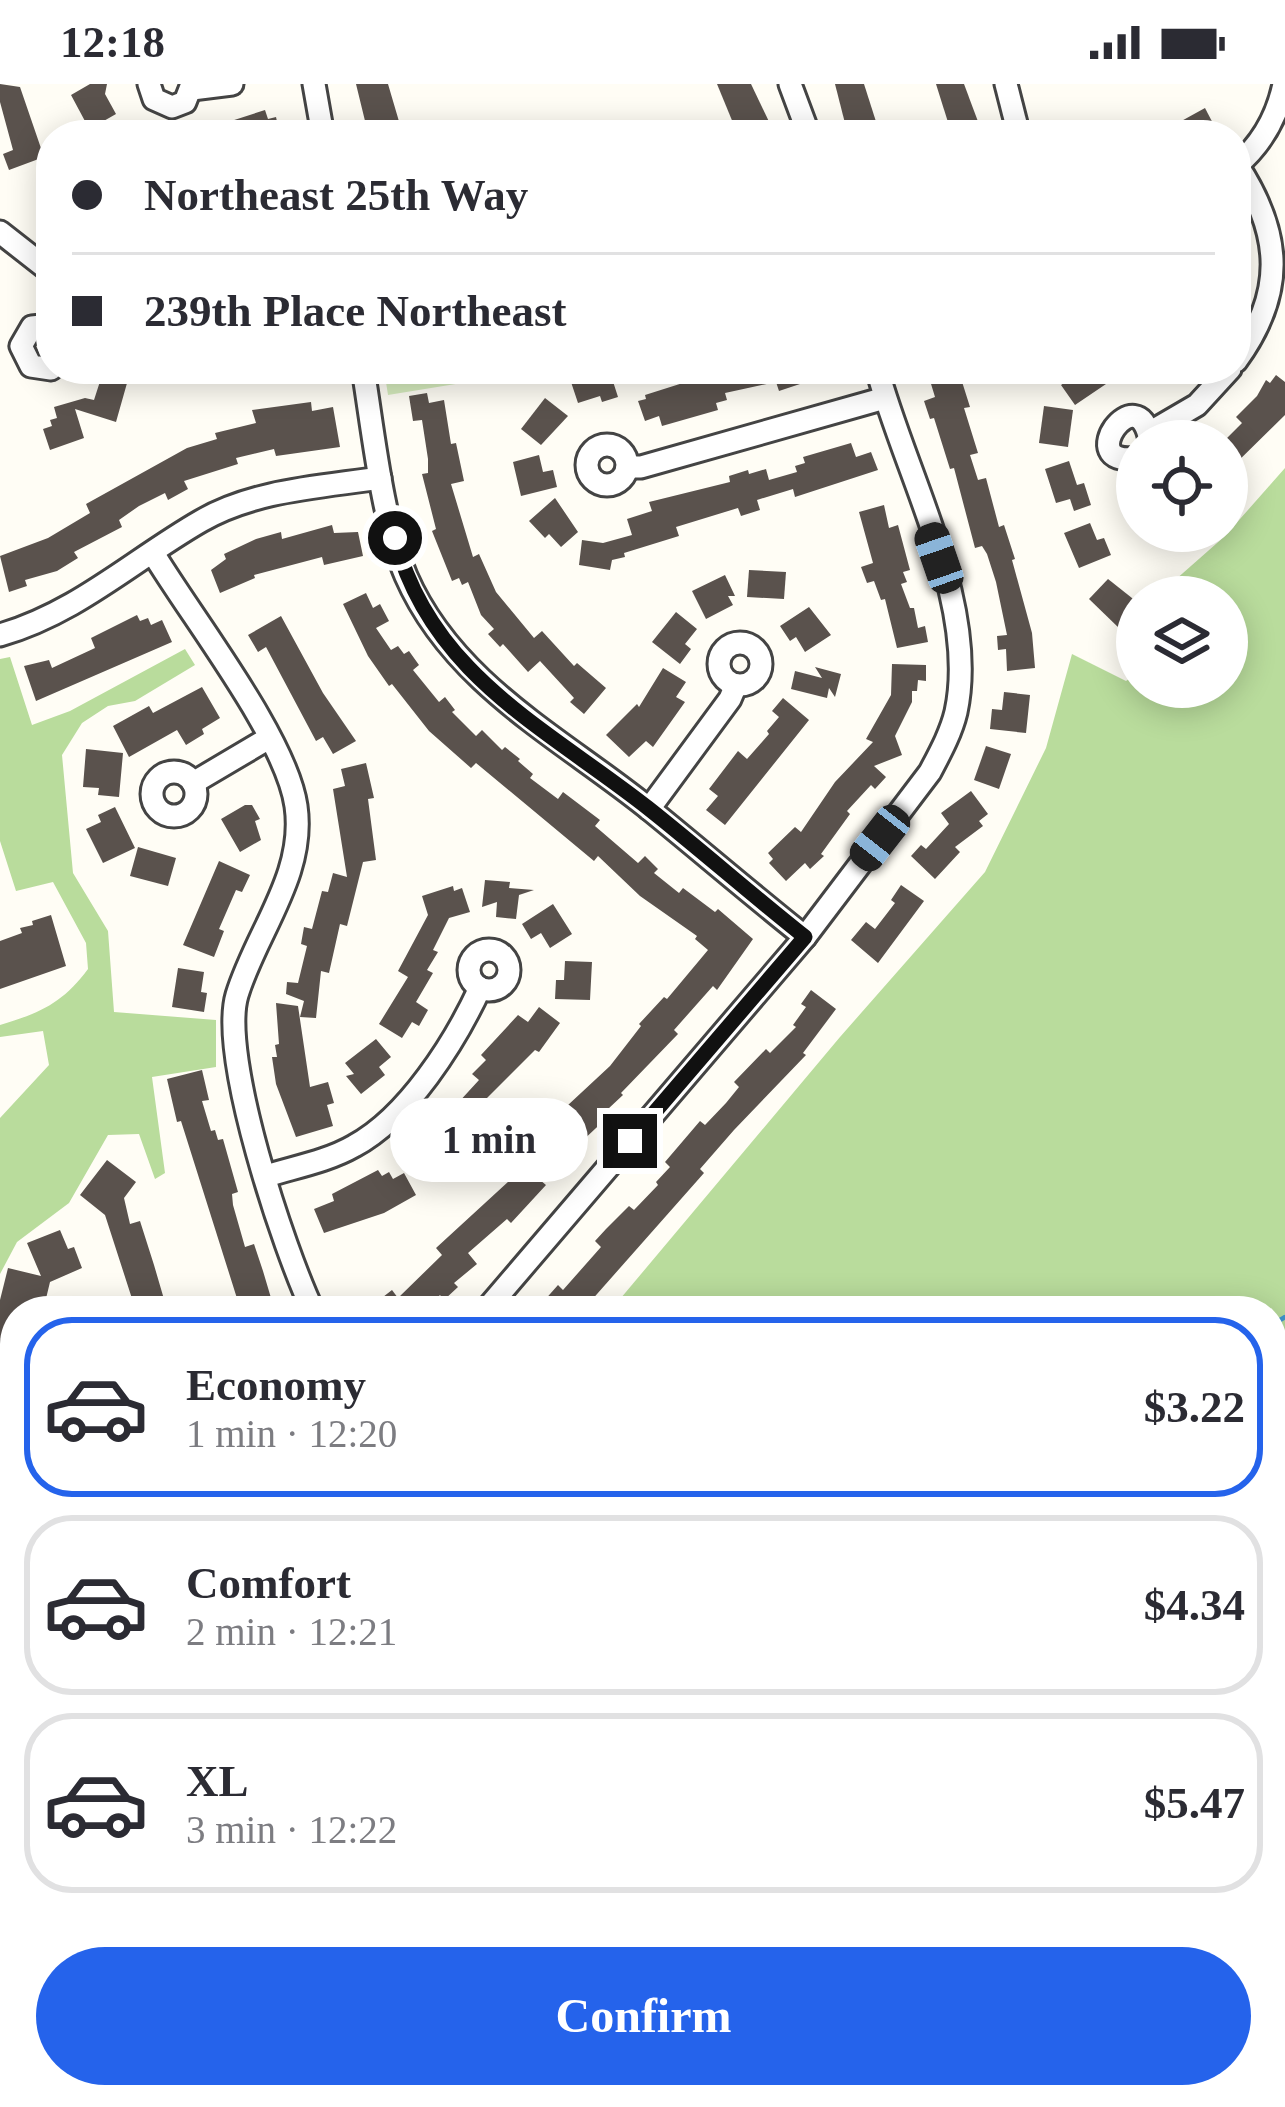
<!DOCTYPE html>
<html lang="en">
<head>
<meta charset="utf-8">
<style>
	body { margin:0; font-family:Georgia,serif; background:#f2f2f3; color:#2b2b33; height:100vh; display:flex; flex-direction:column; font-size:45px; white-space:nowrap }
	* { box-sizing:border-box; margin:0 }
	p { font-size:39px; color:#7c7c81 }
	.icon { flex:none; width:66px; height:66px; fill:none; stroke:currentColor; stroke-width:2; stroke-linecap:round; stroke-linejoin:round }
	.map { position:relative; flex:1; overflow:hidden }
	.sheet { position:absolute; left:0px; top:1212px; width:1287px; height:813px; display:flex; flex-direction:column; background:#fff; border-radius:48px 48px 0 0; box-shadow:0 6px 30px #0003 }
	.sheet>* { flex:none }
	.guide { position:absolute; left:36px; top:36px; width:1215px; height:264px; border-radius:48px; box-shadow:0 6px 30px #0003; display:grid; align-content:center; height:264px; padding:0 36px; background:#fff }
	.tools { position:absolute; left:1116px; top:336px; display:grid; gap:24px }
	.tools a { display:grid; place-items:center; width:132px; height:132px; border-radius:50%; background:#fff; box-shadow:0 6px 30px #0003; font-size:60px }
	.end { position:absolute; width:54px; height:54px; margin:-27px; border:15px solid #111; background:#fff; box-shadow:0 0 0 6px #fff }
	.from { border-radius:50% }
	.bubble { position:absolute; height:84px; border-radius:42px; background:#fff; box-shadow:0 6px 30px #0003; font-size:39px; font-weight:600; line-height:84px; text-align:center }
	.car { position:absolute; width:36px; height:72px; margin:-36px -18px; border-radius:15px; box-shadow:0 0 9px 3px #0007; background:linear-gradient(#222 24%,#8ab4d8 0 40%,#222 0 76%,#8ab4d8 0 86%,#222 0) }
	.guide b { display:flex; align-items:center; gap:42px; height:114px; font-size:45px }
	.guide b+b { border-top:3px solid #e1e1e2 }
	.guide i { width:30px; height:30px; background:#2b2b33 }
	ul { padding:21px 0 0; list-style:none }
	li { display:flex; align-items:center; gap:36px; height:180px; margin:0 24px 18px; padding:0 12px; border:6px solid #e1e1e2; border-radius:48px }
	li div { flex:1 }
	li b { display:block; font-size:45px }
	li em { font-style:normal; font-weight:600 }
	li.on { border-color:#2563eb }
	li>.icon { width:108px; height:108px; stroke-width:1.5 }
	.action { display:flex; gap:24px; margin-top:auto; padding:24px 36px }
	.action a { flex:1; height:138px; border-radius:72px; background:#2563eb; color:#fff; font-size:48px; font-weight:600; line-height:138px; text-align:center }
	.status { display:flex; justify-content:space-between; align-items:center; height:84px; padding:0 60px; background:#fff; direction:ltr }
	.status svg { height:33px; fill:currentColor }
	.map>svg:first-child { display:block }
	.green { fill:#d5ebbd }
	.forest { fill:#b9dc9c }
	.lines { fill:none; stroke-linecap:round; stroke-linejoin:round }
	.stream { stroke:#3f96cf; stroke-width:4.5 }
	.building { fill:#5a524d }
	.minor-casing { stroke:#444; stroke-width:27 }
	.minor { stroke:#fff; stroke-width:21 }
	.route { stroke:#111; stroke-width:15 }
</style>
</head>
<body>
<div class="status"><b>12:18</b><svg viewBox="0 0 49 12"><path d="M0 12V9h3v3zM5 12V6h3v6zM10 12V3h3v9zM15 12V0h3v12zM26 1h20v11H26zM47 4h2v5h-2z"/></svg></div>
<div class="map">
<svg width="1285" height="2023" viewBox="0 0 1285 2023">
	<rect width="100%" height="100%" fill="#fffdf5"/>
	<polygon class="green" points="384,285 511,285 474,297 388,311"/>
	<g class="forest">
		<polygon points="1285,384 1285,1738 1272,1692 1272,1227 610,1227 840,953 985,788 1046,664 1072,570 1126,597 1137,589 1137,603 1227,603 1227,513 1164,513 1166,504 1225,452"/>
		<path d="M185 565 195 581 135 617 108 622 82 639 62 671 73 789 108 847 114 928 216 936V983L152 993 165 1089 155 1095 139 1050 108 1051 69 1119 17 1158 0 1190V1034L49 981 43 947 0 953V941C40 929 63 919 88 885L86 859 53 798 16 807 0 757V575L10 573 32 641 70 627Z"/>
		<polygon points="15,1865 15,2010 420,2010 423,2022 0,2023 0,1870"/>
	</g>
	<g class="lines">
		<polyline class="stream" points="1272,1241 1285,1233"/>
	</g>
	<g class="building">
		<polygon points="0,0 20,3 44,73 9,86 3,70 13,66 0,18"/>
		<polygon points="90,0 107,0 105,10 116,30 95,42 92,36 86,39 71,11"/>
		<polygon points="356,0 388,0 403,51 376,51 373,40 366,41"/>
		<polygon points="717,0 751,0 773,46 767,51 738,51"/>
		<polygon points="835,0 864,0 879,47 848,51"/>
		<polygon points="936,0 964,0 983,51 952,51"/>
		<polygon points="1205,24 1219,51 1156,51"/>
		<polygon points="265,26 268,35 276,33 280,51 231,51 228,38"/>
		<polygon points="104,285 131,285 116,338 75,325 84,354 50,366 43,345 52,342 50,336 57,334 54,323 85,314 94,316"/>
		<polygon points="601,285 609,285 618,313 602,318 600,312 578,319 570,295"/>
		<polygon points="727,285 729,290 747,285 836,288 779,307 776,298 725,309 727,316 716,319 718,326 662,342 659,332 645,337 638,317 646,315 645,311"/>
		<polygon points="944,285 958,285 970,323 964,324 978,369 970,371 978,396 986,394 999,443 1004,441 1015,475 1012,476 1032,549 1035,584 1007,587 1006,565 998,566 997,552 1007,551 996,498 987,470 982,462 975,464 954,384 950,385 934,334 930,335 924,317 935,313 928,290"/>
		<polygon points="1070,285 1146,285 1146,289 1106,300 1075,321 1061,301 1068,296 1063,290"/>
		<polygon points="1276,291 1285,298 1285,331 1227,388 1227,354 1242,339 1236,333 1257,312 1266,296 1270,299"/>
		<polygon points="427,309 429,319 444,316 451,360 456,359 464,397 451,400 473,473 479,470 496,508 534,554 542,547 574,582 577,579 606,604 584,630 570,618 574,614 540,577 528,588 503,560 500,563 488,550 494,545 481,531 468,498 462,501 459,494 452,497 432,447 436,445 422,390 428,389 428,375 422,336 413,337 409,312"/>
		<polygon points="545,314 568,332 541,361 521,345"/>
		<polygon points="311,318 312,327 333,323 340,363 276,372 274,365 236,374 238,380 184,397 188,405 168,416 165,409 139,422 119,436 122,443 74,468 78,474 57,487 25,496 27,502 9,508 0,472 48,454 90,429 86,420 187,364 217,355 215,349 256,339 252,326"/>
		<polygon points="1044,322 1073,326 1068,363 1039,359"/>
		<polygon points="851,359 856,373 871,368 878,386 795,413 793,405 757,416 760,426 741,432 738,424 676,443 679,452 624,469 625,473 612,476 610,486 579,481 582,456 603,459 632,451 627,435 652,427 649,418 730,398 729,392 748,386 749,390 766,385 769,396 797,388 795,382 805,379 803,373"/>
		<polygon points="539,371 543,388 553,386 557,403 521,412 513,378"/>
		<polygon points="1069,377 1077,401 1084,399 1091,421 1074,427 1070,415 1056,419 1045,385"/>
		<polygon points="555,414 578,448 561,463 549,450 545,454 529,437"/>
		<polygon points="884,421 889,444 898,441 910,486 903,488 907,498 901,500 910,524 914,524 918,544 925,542 928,558 897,564 885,515 881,516 874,497 867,499 861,483 873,479 859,428"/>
		<polygon points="1090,439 1097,456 1104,454 1111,471 1079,484 1064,449"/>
		<polygon points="332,441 334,449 358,448 363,472 324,481 322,473 254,491 255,494 220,509 211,486 226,475 224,470 256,455 281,448 282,455"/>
		<polygon points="749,486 786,488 784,515 747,513"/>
		<polygon points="725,491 735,512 728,512 733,521 706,535 692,507"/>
		<polygon points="1108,495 1137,518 1137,527 1120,545 1089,515"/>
		<polygon points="366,509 373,524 380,520 389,537 376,544 391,566 398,562 404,570 409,567 419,581 413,586 439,618 445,613 455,626 452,628 476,652 482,646 502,666 505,663 520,675 518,677 533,690 530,694 558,715 563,708 600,736 595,742 638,779 645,772 658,785 654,789 679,809 683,804 715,828 718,825 753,855 717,906 713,902 674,946 678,950 621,1009 623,1011 608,1025 612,1029 579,1060 572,1053 547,1079 552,1084 540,1096 546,1101 511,1139 507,1135 468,1169 477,1180 454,1199 458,1203 444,1216 440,1211 424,1227 380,1227 374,1220 392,1206 398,1214 442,1171 436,1164 509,1097 545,1054 539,1048 610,982 641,942 639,940 664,913 667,915 708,866 695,855 697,852 640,812 598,772 594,777 476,679 471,684 429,647 392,600 389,602 368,572 343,520"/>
		<polygon points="809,523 831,551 805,568 796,553 790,557 780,542"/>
		<polygon points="676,528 697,545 685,560 691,565 680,580 652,558"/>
		<polygon points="137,531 140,537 148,534 151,541 162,536 172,558 36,617 24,582 49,576 52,584 95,564 91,554"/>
		<polygon points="281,532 323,609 356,657 333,670 323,653 316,657 266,563 258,568 248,551"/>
		<polygon points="892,580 926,581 926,597 918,596 917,607 912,607 912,618 895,652 902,671 874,682 886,693 875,705 871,701 847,727 850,730 821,770 824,772 810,785 805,779 786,797 769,779 773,775 768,769 795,743 801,748 835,698 873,658 866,655 891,611"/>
		<polygon points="815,583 841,590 835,613 829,604 827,614 791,605 795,587 822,594"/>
		<polygon points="663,584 686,598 676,613 685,618 653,663 646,657 629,673 606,651 637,620 639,623"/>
		<polygon points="202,603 220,634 202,645 204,650 186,661 177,646 129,673 113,642 149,622 153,629"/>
		<polygon points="1004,608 1030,611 1026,649 990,645 992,625 1002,626"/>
		<polygon points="783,614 809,636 725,741 706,726 718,712 709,705 738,667 747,675 769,650 767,647 779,633 772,627"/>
		<polygon points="986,662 1011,670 999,705 974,696"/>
		<polygon points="86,665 123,669 119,713 98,711 99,704 83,703"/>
		<polygon points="366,679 374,714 368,715 376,776 363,778 347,842 340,840 329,889 321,887 316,934 300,933 304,917 286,910 287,898 298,899 307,862 301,860 304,843 312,845 322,807 328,808 333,789 347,793 333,705 345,702 341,685"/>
		<polygon points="971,707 988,730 979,737 983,742 955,763 960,768 935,795 911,772 921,761 926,765 949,740 941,729"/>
		<polygon points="245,721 252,721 260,735 255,737 261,756 240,768 221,735"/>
		<polygon points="115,723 135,764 103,779 86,745 101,738 98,731"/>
		<polygon points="138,763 176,774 168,802 130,792"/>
		<polygon points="219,777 250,791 242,808 236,806 219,845 224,847 214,873 183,861"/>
		<polygon points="485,796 510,798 509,804 534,806 519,811 516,835 496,833 497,818 482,823"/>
		<polygon points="901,801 924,817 878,879 851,856 866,838 875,845 895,819 891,816"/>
		<polygon points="453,802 454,807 462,804 470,828 449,834 433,866 438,868 427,886 433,889 416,918 428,926 419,942 412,938 402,954 379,940 408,893 398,887 428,831 422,812"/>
		<polygon points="553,820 572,850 550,864 541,849 531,855 522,840"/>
		<polygon points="51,831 66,882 0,905 0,857 22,849 20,844 33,841 32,837"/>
		<polygon points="565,877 592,878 590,916 555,915 556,896 564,896"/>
		<polygon points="178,884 204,888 201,908 207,909 204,928 172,923"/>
		<polygon points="811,906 836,925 803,969 806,971 734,1046 700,1085 704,1089 582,1227 535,1227 558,1201 563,1206 601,1163 595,1157 606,1145 629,1122 634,1126 658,1101 656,1098 670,1083 665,1078 700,1037 705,1041 726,1019 739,1003 734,998 766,965 770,969 796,943 793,941 806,923 801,920"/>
		<polygon points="276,919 298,922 310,1003 328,998 334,1019 327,1021 333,1042 296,1053 276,1000 272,973 277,973 275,961 279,960"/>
		<polygon points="539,923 560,939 539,968 535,966 482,1019 488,1024 450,1061 460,1071 440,1091 433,1084 429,1088 413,1072 423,1061 417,1055 452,1015 457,1020 479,996 472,990 486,976 481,971 518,931 528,938"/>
		<polygon points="376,955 391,973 379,983 385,991 361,1010 346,992 354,990 345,979"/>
		<polygon points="202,986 209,1016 202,1017 211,1047 215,1046 218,1056 223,1055 238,1108 232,1110 233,1121 245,1163 254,1160 263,1187 271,1214 265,1216 268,1227 241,1227 181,1037 177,1038 167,995"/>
		<polygon points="107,1076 136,1098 124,1114 130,1140 140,1137 154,1181 166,1222 159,1227 136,1227 105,1131 80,1111"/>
		<polygon points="378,1086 382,1092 389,1088 393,1095 404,1089 416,1111 384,1129 324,1149 314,1125 334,1117 332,1110"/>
		<polygon points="60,1146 68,1165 74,1163 82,1184 50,1198 43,1227 15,1227 15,1273 0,1278 0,1216 8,1184 41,1192 27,1159"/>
		<polygon points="15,1410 15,1476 0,1502 0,1427"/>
		<polygon points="15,1584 15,1652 0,1663 0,1599"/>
		<polygon points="1285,1908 1285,2023 1267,2023 1264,2010 1277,2007 1272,1989 1272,1912"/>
		<polygon points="450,2010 511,2010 514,2023 454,2023"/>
		<polygon points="1001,2010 1093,2010 1097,2023 1005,2023"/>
	</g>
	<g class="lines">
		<defs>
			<g id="minor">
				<polyline points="149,0 154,15 172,23 185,18 192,0"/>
				<polyline points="314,0 323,51"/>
				<polyline points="790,0 809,51"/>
				<polyline points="1006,0 1019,51"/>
				<polyline points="192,5 232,0"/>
				<path d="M1236 82C1262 60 1277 34 1284 0"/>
				<polyline points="0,148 51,188"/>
				<polyline points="51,241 32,243 21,262 31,282 51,285"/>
				<path d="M1236 277C1285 210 1283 151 1237 81"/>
				<path d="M363 285C373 346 382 436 406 492 453 600 561 654 648 724 701 767 752 811 805 853"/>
				<polyline points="1149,349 1197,321 1230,285"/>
				<circle cx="607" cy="381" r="20"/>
				<path d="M1137 374C1071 384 1139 289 1150 357"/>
				<polyline points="627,383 641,383 885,314"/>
				<path d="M153 469C192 534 286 653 296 722 306 791 256 848 237 911 219 972 284 1166 313 1227"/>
				<path d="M0 551C77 529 133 476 201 437 254 406 321 403 380 394"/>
				<circle cx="740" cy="580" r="21"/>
				<circle cx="174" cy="710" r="22"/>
				<polyline points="193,699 269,654"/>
				<polyline points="649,725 730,615 736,601"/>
				<circle cx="489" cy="886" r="20"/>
				<path d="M266 1092C295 1083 328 1077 354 1062 408 1033 455 958 480 904"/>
				<path d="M485 1227 805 853 930 688C940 669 951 649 956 628 979 521 905 389 877 285"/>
				<polyline points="0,1383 15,1365"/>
				<polyline points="0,1699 15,1690"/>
				<polyline points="1272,1747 1285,1788"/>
				<polyline points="752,2010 756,2023"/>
				<polyline points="971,2010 975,2023"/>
			</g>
		</defs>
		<use href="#minor" class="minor-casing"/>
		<use href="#minor" class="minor"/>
	</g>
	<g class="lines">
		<path class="route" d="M395 454C430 590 545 643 648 724 701 766 752 811 805 853L630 1057"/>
	</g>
</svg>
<div class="tools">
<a><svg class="icon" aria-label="locate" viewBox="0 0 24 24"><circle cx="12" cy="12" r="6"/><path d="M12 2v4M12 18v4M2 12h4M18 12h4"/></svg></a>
<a><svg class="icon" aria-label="layers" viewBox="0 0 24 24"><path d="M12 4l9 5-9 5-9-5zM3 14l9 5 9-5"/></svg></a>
</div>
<i class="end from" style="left:395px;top:454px"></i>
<i class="end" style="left:630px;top:1057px"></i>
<div class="bubble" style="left:390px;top:1014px;width:198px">1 min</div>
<i class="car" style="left:939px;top:474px;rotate:341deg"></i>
<i class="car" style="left:880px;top:754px;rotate:218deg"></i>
<div class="guide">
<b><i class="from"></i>Northeast 25th Way</b>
<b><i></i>239th Place Northeast</b>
</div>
<section class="sheet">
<ul>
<li class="on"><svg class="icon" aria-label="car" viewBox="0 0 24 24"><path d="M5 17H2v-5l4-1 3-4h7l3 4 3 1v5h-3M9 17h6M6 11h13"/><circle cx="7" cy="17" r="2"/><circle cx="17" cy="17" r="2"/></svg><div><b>Economy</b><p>1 min · 12:20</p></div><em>$3.22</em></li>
<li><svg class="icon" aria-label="car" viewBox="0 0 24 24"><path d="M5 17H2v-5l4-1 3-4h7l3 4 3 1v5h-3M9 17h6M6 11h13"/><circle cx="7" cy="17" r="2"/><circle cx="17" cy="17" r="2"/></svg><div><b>Comfort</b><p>2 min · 12:21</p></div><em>$4.34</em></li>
<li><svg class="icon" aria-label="car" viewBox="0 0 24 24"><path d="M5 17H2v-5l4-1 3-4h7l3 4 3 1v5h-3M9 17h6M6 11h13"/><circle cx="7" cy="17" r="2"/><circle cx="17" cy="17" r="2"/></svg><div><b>XL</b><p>3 min · 12:22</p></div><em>$5.47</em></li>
</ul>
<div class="action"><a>Confirm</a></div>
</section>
</div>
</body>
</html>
